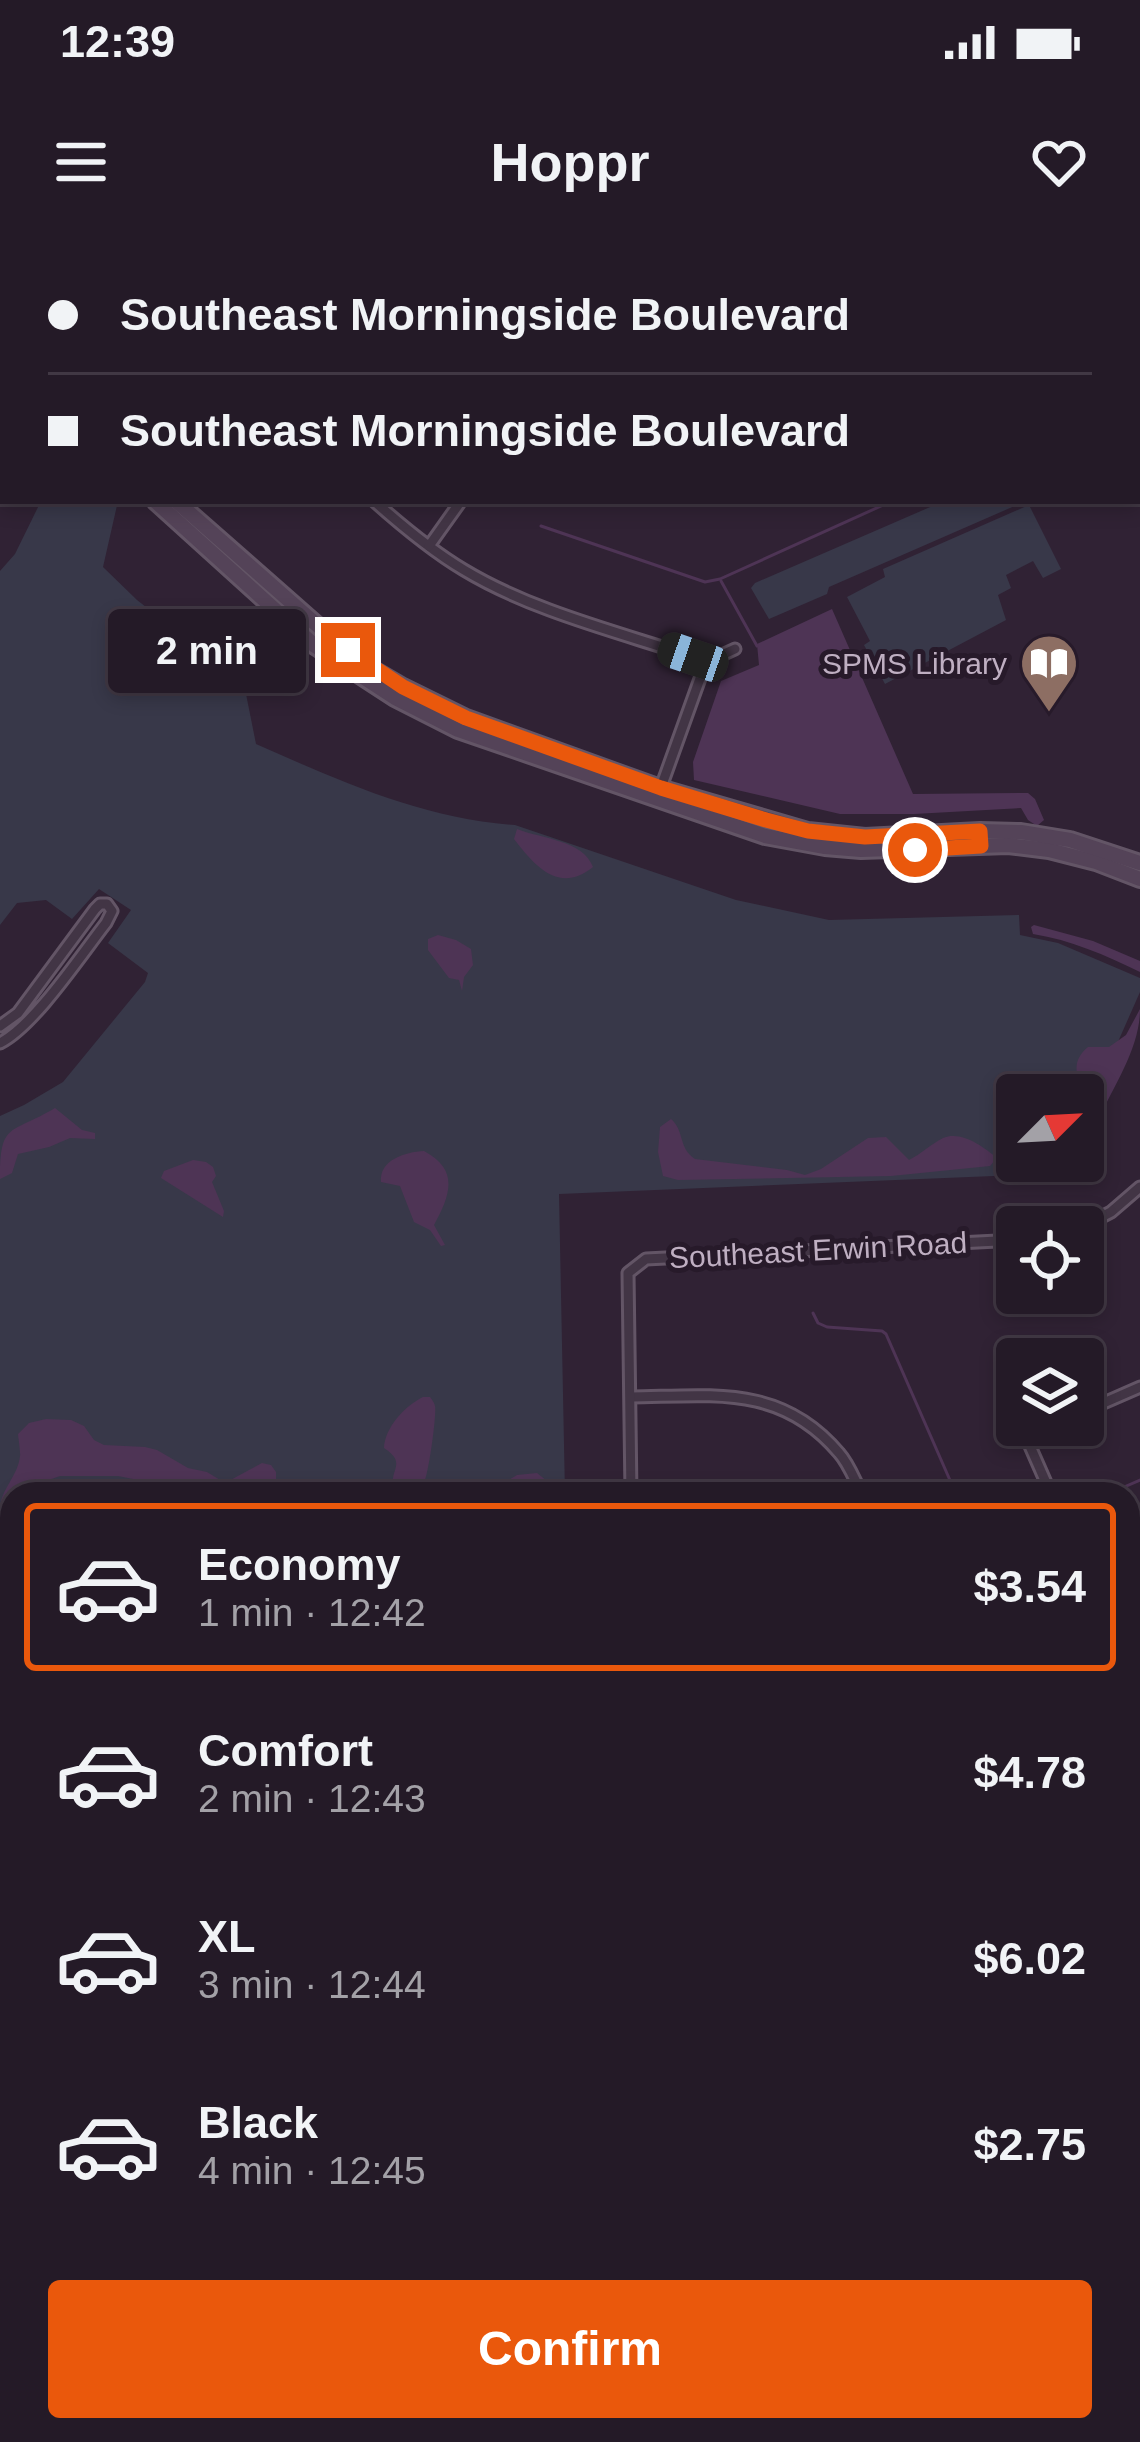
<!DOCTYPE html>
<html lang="en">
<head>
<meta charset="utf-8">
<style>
	body { margin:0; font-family:Helvetica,sans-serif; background:#302733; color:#f1f3f6; height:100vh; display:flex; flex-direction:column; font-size:45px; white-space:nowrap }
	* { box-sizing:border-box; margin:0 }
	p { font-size:39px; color:#a3a1a7 }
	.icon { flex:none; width:66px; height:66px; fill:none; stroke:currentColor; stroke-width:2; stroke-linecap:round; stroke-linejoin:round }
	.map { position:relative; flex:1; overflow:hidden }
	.details { position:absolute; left:0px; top:1242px; width:1140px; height:960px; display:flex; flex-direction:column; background:#241a27; border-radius:36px 36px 0 0; box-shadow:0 6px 18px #0003,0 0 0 3px #413844 }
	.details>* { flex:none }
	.hud { position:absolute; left:0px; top:0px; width:1140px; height:264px; box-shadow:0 6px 18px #0003,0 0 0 3px #413844; display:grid; align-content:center; height:264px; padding:0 48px; background:#241a27 }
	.needle { width:78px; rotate:66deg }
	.fabs { position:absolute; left:996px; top:834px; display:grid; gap:24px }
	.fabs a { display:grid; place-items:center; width:108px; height:108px; border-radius:12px; background:#241a27; box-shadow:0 6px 18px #0003,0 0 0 3px #413844; font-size:60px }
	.end { position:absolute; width:54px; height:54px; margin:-27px; border:15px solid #ea580c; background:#fff; box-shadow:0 0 0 6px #fff }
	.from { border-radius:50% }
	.bubble { position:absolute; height:84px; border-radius:12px; background:#241a27; box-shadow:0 6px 18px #0003,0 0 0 3px #413844; font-size:39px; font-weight:800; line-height:84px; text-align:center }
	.car { position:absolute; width:36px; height:72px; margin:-36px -18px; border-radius:15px; box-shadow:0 0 9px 3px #0007; background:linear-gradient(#222 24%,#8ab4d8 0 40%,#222 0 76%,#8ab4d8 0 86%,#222 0) }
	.hud b { display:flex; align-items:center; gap:42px; height:114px; font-size:45px }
	.hud b+b { border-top:3px solid #413844 }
	.hud i { width:30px; height:30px; background:#f1f3f6 }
	ul { padding:21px 0 0; list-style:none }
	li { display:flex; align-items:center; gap:36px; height:168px; margin:0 24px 18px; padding:0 24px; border:6px solid transparent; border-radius:12px }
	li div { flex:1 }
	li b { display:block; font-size:45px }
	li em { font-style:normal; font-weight:800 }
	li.current { border-color:#ea580c }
	li>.icon { width:108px; height:108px; stroke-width:1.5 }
	.primary-button { display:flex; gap:24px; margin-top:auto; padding:24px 48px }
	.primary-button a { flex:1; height:138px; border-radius:12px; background:#ea580c; color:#fff; font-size:48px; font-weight:800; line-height:138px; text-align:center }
	.status { display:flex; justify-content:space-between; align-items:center; height:84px; padding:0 60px; background:#241a27; direction:ltr }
	.status svg { height:33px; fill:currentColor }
	header { display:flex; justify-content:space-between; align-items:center; height:156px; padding:0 48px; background:#241a27; font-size:54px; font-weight:800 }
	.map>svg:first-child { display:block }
	.green { fill:#383849 }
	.water { fill:#4e3455 }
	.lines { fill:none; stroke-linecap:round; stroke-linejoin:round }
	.stream { stroke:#4e3455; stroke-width:3 }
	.street-casing { stroke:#635566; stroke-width:15 }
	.secondary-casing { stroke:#635566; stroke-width:20 }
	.street { stroke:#423545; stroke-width:9 }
	.secondary { stroke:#544358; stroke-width:14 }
	.route { stroke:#ea580c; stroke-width:15 }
	.labels { text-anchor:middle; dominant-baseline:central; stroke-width:10; stroke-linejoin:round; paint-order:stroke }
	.poi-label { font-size:30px; fill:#bfafc2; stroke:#271a2a; text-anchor:end }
	.street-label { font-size:30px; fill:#bfafc2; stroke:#271a2a }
</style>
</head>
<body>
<div class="status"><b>12:39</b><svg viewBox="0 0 49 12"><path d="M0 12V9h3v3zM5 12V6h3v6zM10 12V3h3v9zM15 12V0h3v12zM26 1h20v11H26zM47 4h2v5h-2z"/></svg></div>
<header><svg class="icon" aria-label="menu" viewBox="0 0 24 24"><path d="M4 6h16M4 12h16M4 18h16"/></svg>Hoppr<svg class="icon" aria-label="heart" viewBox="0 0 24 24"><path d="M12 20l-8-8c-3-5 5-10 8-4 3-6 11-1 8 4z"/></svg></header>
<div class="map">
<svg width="1140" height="2202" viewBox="0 0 1140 2202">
	<rect width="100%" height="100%" fill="#302234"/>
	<g class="green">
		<polygon points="0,0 310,0 308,3 3,3 3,123 0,122"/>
		<path d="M41 261H118L103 327 137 360 244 444 256 504C340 541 423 579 515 585L736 660 829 680 1019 675 1020 695 1058 703 1140 738V752L1083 881V855H1017V921H1069L1063 926 1041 934 559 954 565 1254H12V1337L0 1342V876L24 865 63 842 145 742 148 733 108 703 131 670 99 649 72 679 46 660 17 663 0 685V331L15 314Z"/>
		<polygon points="944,261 1026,261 829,347 827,354 769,379 751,348 755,343"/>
		<polygon points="1029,265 1061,329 1043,338 1033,321 1006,335 1011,348 998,355 1006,380 885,444 864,405 870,401 847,357 885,337 883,329"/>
		<polygon points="0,1854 12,1858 12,2155 0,2144"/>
		<polygon points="155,2190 294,2190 295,2202 169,2202"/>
	</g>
	<g class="water">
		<polygon points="832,369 913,554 1028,553 1035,559 1044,580 1037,586 1028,580 1021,568 914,574 840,574 694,540 693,522 721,441 759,425 757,404"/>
		<path d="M517 589C542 599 583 600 593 627 559 655 534 625 514 599Z"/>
		<path d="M1034 685 1093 701 1140 721V732C1105 715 1071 700 1033 694L1031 687Z"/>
		<polygon points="438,695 456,700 471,709 473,725 464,737 462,751 459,740 449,738 428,710 428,699"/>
		<path d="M1140 769C1140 807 1115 844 1099 878L1095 885 1083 893V855H1080C1078 834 1070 822 1088 807H1109L1126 795Z"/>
		<path d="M55 868 82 890 95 893V899L70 898 49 907 18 914 12 933 0 939C0 881 10 895 55 868Z"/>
		<path d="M671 879C685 891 678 908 695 919L787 930 805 935 821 929 868 898 886 897 909 920C921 914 931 904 943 898 961 890 984 907 997 918L990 926 891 936 678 940 663 936 658 912 660 887Z"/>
		<path d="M424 911C460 930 450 956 434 985L445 1005 441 1006 430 990 414 982 400 946 381 942C379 920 405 912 424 911Z"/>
		<polygon points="193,920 206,922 213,927 216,936 212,942 224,971 223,977 161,938 164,931"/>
		<path d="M423 1157H430C432 1160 434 1162 435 1166 437 1174 428 1240 423 1245 416 1254 406 1254 396 1251 385 1231 410 1225 384 1208 385 1187 405 1166 423 1157Z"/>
		<path d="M46 1179 71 1180 84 1186 94 1200 104 1205 145 1207 157 1210 188 1228 207 1232 225 1243 262 1223 271 1225 276 1232V1254H204L199 1244 148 1242 118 1236H60L17 1251 0 1268C1 1249 18 1236 20 1216 21 1215 18 1195 18 1194L29 1183Z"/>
		<polygon points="537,1233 547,1241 554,1254 486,1254 517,1235"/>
	</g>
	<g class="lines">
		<g class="stream">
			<polyline points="778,0 780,3"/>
			<polyline points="1137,30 1140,25"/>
			<polyline points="541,286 705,342 720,339 892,261"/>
			<polyline points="721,341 757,406"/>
			<polyline points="813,1073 818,1083 827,1087 882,1091 886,1094 956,1254"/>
			<polyline points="1115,1251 1140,1240"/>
			<polyline points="1128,1457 1140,1452"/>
			<polyline points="1128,1605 1140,1632"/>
			<polyline points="409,2190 410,2202"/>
		</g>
		<defs>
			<g id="street">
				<polyline points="549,0 550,3"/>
				<polyline points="692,0 694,3"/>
				<polyline points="314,3 315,0"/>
				<polyline points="459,3 461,0"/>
				<polyline points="869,3 869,0"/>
				<polyline points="1062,3 1064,0"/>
				<path d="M374 261C402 286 432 311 464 330 532 371 618 392 693 417L700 425"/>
				<polyline points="429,306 461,261"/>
				<polyline points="700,425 735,409"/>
				<polyline points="660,550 702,433 700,425"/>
				<path d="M0 786 18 773 95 669 100 664H107L112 671 106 683C81 715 34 786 0 803"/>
				<polyline points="1082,987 1111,972 1140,947"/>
				<path d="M631 1157C712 1156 781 1144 839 1213 849 1224 855 1241 862 1254"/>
				<polyline points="1083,1172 1140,1147"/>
				<polyline points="631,1254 628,1033 646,1019 1017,1000"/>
				<polyline points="1051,1254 1026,1197 1053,1185"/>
				<polyline points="1128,1347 1140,1342"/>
				<polyline points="0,1429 12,1424"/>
				<polyline points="0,1533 12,1542"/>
				<polyline points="0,1664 12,1658"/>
				<polyline points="1128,1812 1140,1840"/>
				<polyline points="1128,1897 1140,1890"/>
				<polyline points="1128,2063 1140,2057"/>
				<polyline points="510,2190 512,2202"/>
				<polyline points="956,2190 960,2202"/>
				<polyline points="1122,2190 1127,2202"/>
				<polyline points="721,2202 733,2190"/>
			</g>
			<g id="secondary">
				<polyline points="0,128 3,129"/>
				<polyline points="0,145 3,146"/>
				<polyline points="155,261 315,406 395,458 458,490 765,596 825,607 861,610 1008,605 1049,610 1096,622 1140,639"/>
				<polyline points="176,261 326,393 369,427 403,447 466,478 660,548 808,591 865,597 980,591 1021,592 1070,600 1140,623"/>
				<polyline points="0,1832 12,1836"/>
				<polyline points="0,1848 12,1852"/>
				<polyline points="299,2190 301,2202"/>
				<polyline points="312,2190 313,2202"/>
			</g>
		</defs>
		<use href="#street" class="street-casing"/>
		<use href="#secondary" class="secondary-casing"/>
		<use href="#street" class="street"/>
		<use href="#secondary" class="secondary"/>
	</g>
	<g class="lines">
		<polyline class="route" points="348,410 403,447 466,478 661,548 766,580 808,591 865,597 980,591 981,606 915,610"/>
	</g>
	<defs>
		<symbol id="library-pin" viewBox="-11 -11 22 30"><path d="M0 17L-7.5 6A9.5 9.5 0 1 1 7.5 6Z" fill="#8d6e63" stroke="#271a2a"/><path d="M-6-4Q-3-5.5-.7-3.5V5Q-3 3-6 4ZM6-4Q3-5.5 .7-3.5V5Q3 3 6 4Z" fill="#fff"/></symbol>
	</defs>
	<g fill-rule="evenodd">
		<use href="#library-pin" x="1016" y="390" width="66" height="90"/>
	</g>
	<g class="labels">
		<g class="poi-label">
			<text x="1007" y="423">SPMS Library</text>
		</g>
		<g class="street-label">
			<text transform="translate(818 1010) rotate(-3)">Southeast Erwin Road</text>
		</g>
	</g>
</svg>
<div class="fabs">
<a><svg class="needle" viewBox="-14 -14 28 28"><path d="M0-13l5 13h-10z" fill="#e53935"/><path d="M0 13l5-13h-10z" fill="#a3a1a7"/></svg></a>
<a><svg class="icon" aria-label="locate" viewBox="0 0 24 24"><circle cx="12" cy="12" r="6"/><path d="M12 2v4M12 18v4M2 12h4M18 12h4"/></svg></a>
<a><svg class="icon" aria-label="layers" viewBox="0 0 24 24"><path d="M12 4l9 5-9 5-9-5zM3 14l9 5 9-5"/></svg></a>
</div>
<i class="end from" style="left:915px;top:610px"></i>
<i class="end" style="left:348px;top:410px"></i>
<div class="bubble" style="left:108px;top:369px;width:198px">2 min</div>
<i class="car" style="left:693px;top:417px;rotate:289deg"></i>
<div class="hud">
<b><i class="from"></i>Southeast Morningside Boulevard</b>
<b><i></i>Southeast Morningside Boulevard</b>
</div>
<section class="details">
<ul>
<li class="current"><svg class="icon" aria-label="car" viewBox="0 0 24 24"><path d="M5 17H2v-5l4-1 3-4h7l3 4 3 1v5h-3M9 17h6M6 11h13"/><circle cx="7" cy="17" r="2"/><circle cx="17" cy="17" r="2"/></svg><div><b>Economy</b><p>1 min · 12:42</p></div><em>$3.54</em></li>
<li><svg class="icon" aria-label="car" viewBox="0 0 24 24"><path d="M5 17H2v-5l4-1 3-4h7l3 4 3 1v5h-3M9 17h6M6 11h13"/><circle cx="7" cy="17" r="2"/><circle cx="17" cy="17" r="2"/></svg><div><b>Comfort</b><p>2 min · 12:43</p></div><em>$4.78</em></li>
<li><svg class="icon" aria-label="car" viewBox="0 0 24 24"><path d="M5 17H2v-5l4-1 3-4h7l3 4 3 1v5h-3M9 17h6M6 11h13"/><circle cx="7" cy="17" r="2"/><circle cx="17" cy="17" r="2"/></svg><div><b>XL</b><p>3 min · 12:44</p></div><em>$6.02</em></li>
<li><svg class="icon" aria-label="car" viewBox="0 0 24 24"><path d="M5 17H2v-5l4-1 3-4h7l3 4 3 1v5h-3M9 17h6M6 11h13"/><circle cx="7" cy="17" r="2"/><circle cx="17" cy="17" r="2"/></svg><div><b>Black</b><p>4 min · 12:45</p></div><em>$2.75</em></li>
</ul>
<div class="primary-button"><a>Confirm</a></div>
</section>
</div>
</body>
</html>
